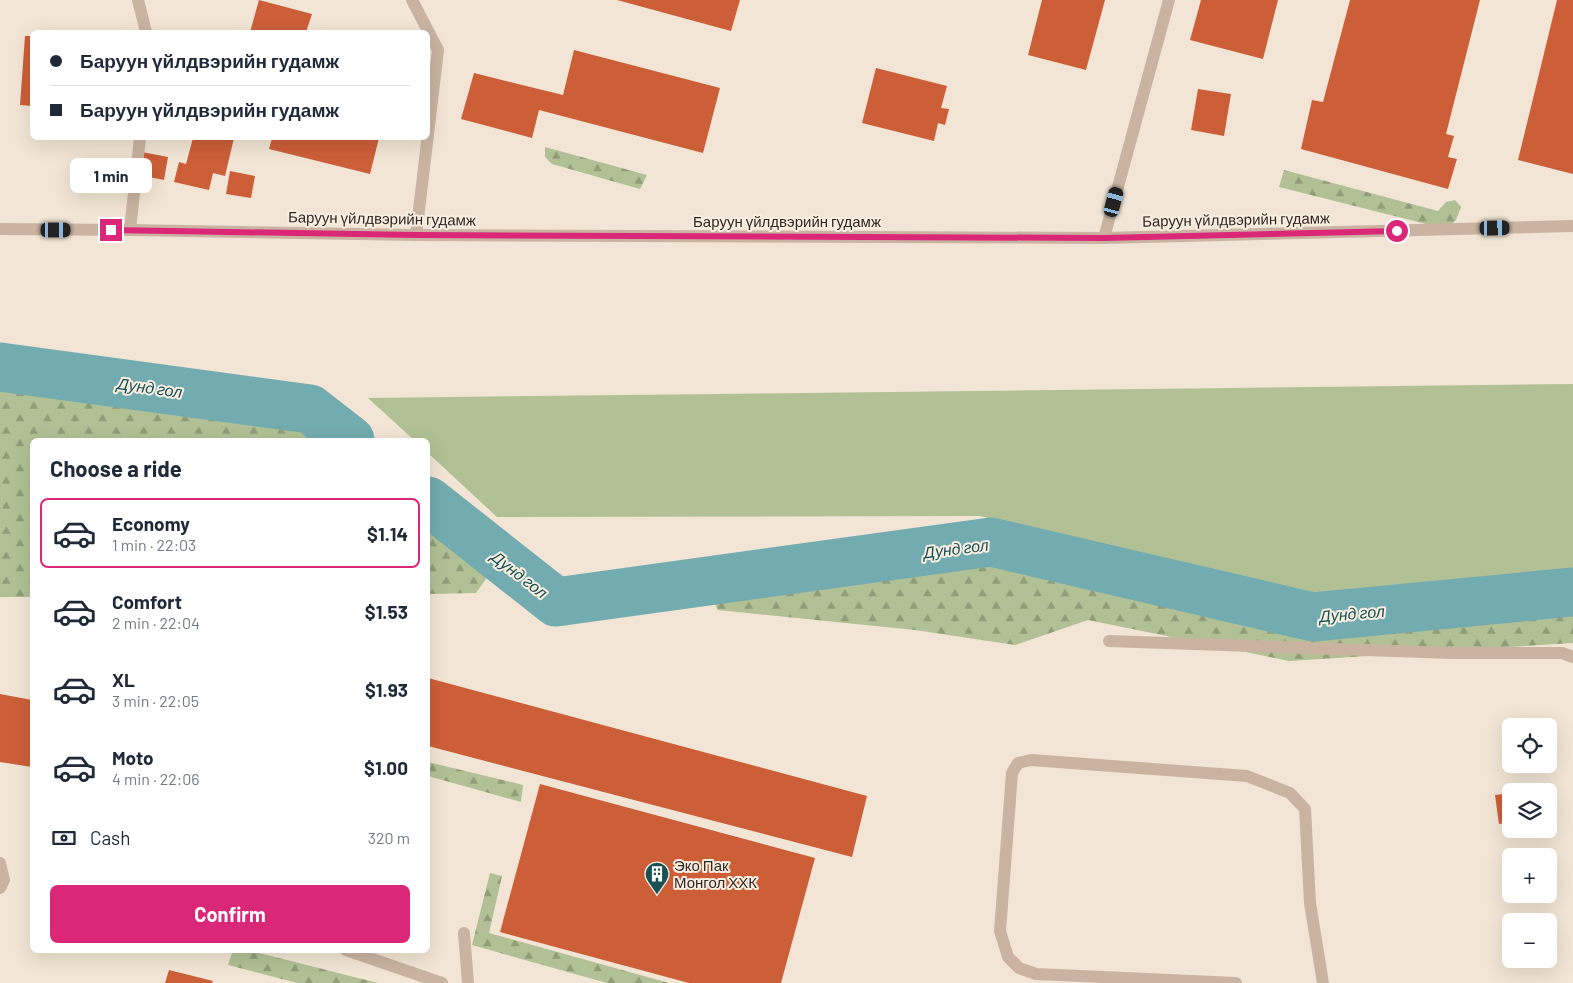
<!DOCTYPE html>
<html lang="en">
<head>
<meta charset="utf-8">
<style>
	body { margin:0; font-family:Barlow,sans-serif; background:#f2f2f3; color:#1f2937; height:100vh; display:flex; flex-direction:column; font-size:19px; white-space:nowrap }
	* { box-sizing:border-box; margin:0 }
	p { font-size:16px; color:#747a83 }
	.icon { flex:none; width:28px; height:28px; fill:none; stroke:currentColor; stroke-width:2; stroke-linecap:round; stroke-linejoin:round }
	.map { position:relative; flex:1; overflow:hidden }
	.drawer { position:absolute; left:30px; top:438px; width:400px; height:515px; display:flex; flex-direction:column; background:#fff; border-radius:8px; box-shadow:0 5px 20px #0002 }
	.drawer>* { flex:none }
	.guide { position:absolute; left:30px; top:30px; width:400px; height:110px; border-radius:8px; box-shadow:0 5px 20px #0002; display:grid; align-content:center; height:110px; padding:0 20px; background:#fff }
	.controls { position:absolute; left:1502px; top:718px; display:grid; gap:10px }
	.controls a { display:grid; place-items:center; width:55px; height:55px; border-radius:8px; background:#fff; box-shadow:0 5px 20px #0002; font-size:25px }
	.end { position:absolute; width:22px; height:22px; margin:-11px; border:6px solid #db2777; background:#fff; box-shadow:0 0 0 2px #fff }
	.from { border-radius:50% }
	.bubble { position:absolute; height:35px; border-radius:8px; background:#fff; box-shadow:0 5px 20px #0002; font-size:16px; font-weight:700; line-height:35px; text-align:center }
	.car { position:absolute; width:15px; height:30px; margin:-15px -8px; border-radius:6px; box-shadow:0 0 4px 1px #0007; background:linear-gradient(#222 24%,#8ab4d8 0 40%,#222 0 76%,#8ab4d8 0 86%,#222 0) }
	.guide b { display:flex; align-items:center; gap:18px; height:48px; font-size:19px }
	.guide b+b { border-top:1px solid #e0e1e3 }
	.guide i { width:12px; height:12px; background:#1f2937 }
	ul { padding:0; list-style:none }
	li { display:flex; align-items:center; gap:15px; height:70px; margin:0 10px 8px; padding:0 10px; border:2px solid transparent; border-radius:8px }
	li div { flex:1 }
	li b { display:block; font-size:19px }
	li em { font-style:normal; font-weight:700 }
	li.on { border-color:#db2777 }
	li>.icon { width:45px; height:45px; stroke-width:1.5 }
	h2 { padding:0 20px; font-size:22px; line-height:60px }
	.pay { display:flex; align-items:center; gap:12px; height:55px; padding:0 20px; font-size:19px }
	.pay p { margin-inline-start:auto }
	.cta { display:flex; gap:10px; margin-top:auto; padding:10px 20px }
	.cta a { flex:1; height:58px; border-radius:8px; background:#db2777; color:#fff; font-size:20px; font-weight:700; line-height:58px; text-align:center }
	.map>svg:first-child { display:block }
	.grass { fill:#b1c195 }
	.forest { fill:url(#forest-firs) }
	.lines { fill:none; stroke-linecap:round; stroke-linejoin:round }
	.river { stroke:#73acb0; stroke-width:49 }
	.building { fill:#cc5f38 }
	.minor { stroke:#cab4a1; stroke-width:12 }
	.route { stroke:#db2777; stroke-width:6 }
	.labels { text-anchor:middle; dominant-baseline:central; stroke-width:4; stroke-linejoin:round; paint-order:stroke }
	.street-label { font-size:15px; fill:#332924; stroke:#f9efe1 }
	.poi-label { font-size:15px; fill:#332924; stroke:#f9efe1; text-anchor:start }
	.water-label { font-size:16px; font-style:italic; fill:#185156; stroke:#f9efe1 }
</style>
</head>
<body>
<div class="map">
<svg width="1573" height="983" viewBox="0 0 1573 983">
	<defs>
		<pattern id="forest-firs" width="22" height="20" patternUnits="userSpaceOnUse" patternTransform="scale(1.25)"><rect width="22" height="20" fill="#b1c195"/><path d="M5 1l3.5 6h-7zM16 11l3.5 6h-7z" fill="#919d79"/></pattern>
	</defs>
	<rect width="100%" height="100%" fill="#f2e5d5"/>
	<polygon class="grass" points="1573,384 1573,579 1336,606 980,516 497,517 428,453 428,440 414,440 368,398"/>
	<g class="forest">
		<polygon points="545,147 647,175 640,189 552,164 545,157"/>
		<polygon points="1284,170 1438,211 1446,202 1455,200 1461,207 1456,220 1446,229 1279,187"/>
		<polygon points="0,380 309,422 330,440 32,440 32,597 0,597"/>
		<polygon points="428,523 489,575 476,593 428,594"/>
		<polygon points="988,550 1299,624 1573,600 1573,643 1289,661 1088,620 1015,645 915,630 718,610 692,562"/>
		<polygon points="428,762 523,785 521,802 428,776"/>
		<polygon points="490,873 502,876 489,933 669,983 607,983 472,945"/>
		<polygon points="233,950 247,950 378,983 297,983 228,965"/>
	</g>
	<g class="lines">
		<g class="river">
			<polyline points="0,367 310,409 350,440"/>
			<polyline points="428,501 556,602 991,542 1313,617 1573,592"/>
		</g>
	</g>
	<g class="building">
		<polygon points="259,0 312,14 306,32 250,32"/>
		<polygon points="617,0 740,0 731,31"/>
		<polygon points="1042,0 1105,0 1086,70 1028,55"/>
		<polygon points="1201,0 1278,0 1263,59 1190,40"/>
		<polygon points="1350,0 1480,0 1446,134 1454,136 1448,157 1457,159 1448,189 1301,149 1312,100 1323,102"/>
		<polygon points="1557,0 1573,0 1573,174 1518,160"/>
		<polygon points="25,36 32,36 32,106 20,105"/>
		<polygon points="574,50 720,88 703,153 539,110 532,138 461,119 474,73 563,95"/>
		<polygon points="876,68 947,86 941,108 949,109 945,125 938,123 934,141 862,123"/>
		<polygon points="1198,89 1231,94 1224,136 1191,130"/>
		<polygon points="193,138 234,138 225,176 213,173 209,190 174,182 179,162 186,164"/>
		<polygon points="272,138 379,138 370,174 269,149"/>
		<polygon points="142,152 168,157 164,180 138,175"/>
		<polygon points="230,171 255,176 251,198 226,194"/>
		<polygon points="428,678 867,796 852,857 428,746"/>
		<polygon points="0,694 32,700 32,767 0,762"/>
		<polygon points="540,784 815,858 781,983 689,983 500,932"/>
		<polygon points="1550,788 1554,817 1549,817 1549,791 1533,790"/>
		<polygon points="1511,793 1511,822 1499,824 1495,795"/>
		<polygon points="169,970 213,981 212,983 165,983"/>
	</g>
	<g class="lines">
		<g class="minor">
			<polyline points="138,0 146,32"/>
			<polyline points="412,0 438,50 416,235"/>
			<polyline points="0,229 130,230 416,235 1104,238 1573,226"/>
			<polyline points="130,230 140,138"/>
			<polyline points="1104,238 1169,0"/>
			<polyline points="1109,641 1452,653 1562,653 1573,657"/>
			<polyline points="0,863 4,880 0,888"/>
			<polyline points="464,933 468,983"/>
			<polyline points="346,950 442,983"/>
			<polyline points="1236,983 1036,974 1019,968 1008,957 1000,931 1012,773 1018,763 1031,760 1247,776 1290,793 1305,809 1310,903 1323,983"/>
		</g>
	</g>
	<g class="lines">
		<polyline class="route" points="111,230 416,235 1104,238 1397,231"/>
	</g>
	<defs>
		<symbol id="building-pin" viewBox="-11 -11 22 30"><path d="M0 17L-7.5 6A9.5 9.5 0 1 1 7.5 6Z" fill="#185156" stroke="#f9efe1"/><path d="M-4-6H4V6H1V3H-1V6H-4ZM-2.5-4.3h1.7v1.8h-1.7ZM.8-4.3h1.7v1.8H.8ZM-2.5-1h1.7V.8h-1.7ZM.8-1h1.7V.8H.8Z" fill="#fff"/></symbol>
	</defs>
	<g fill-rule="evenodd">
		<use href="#building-pin" x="643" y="860" width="28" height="38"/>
	</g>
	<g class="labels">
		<g class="street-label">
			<text transform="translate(382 218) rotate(1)">Баруун үйлдвэрийн гудамж</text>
			<text transform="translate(1236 219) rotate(-1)">Баруун үйлдвэрийн гудамж</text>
			<text x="787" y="221">Баруун үйлдвэрийн гудамж</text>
		</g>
		<g class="poi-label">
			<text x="674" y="865">Эко Пак<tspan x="674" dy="17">Монгол ХХК</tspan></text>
		</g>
		<g class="water-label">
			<text transform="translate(150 387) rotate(8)">Дунд гол</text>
			<text transform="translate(956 548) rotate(-7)">Дунд гол</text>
			<text transform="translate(520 574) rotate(38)">Дунд гол</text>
			<text transform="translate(1352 613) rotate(-5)">Дунд гол</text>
		</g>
	</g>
</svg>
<div class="controls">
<a><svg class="icon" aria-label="locate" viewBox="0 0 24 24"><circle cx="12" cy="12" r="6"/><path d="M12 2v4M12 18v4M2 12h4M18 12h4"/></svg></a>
<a><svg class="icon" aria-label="layers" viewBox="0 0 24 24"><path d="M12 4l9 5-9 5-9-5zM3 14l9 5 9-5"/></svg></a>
<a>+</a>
<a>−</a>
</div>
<i class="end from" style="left:1397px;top:231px"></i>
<i class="end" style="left:111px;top:230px"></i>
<div class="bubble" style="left:70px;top:158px;width:82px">1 min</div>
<i class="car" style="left:1114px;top:202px;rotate:15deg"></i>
<i class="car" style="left:1495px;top:228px;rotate:89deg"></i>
<i class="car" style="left:56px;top:230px;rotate:90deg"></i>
<div class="guide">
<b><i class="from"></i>Баруун үйлдвэрийн гудамж</b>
<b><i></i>Баруун үйлдвэрийн гудамж</b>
</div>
<section class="drawer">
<h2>Choose a ride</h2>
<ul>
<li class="on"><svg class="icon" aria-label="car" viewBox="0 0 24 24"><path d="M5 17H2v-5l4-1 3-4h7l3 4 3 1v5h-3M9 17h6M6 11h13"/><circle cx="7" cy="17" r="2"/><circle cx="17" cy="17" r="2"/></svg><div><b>Economy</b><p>1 min · 22:03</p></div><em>$1.14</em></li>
<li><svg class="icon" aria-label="car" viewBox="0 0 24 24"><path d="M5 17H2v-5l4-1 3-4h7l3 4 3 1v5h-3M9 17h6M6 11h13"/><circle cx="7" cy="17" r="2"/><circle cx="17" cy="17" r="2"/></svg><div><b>Comfort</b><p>2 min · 22:04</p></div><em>$1.53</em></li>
<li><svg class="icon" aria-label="car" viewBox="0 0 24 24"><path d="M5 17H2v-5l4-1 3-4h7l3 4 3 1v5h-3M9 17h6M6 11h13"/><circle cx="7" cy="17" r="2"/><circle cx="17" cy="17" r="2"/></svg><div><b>XL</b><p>3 min · 22:05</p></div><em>$1.93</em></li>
<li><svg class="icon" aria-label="car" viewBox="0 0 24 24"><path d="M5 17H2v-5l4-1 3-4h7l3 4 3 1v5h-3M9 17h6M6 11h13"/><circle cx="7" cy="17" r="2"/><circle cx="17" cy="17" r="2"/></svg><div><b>Moto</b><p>4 min · 22:06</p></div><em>$1.00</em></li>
</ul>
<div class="pay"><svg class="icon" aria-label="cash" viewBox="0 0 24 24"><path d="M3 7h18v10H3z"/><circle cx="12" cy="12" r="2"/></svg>Cash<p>320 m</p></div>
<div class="cta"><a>Confirm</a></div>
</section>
</div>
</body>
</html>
